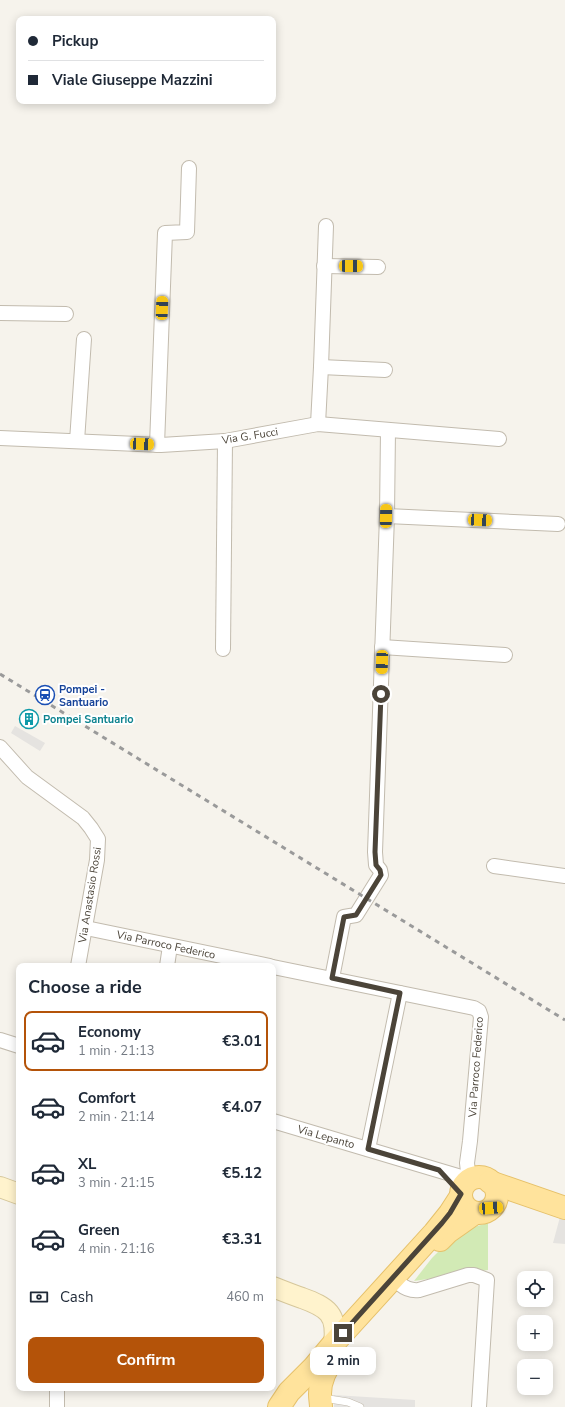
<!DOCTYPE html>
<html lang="en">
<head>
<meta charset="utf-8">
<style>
	body { margin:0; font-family:"Nunito Sans",sans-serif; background:#f6f6f7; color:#1f2937; height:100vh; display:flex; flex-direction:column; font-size:15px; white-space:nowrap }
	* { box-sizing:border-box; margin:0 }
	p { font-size:13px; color:#747a83 }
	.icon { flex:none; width:22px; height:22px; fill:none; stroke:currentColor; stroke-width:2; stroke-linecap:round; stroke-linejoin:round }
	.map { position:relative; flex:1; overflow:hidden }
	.panel { position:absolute; left:16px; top:963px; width:260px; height:428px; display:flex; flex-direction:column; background:#fff; border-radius:8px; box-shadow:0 2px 10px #0003 }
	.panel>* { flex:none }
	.hud { position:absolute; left:16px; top:16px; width:260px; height:88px; border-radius:8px; box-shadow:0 2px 10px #0003; display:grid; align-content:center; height:88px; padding:0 12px; background:#fff }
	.tools { position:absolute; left:517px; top:1271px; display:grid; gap:8px }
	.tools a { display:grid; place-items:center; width:36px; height:36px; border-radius:8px; background:#fff; box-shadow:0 2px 10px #0003; font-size:20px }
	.end { position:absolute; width:18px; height:18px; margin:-9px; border:5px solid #4b4439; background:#fff; box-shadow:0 0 0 2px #fff }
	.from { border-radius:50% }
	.bubble { position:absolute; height:28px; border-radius:8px; background:#fff; box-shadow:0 2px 10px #0003; font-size:13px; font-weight:700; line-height:28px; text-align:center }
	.car { position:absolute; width:12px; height:24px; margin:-12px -6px; border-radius:5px; box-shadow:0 0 3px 1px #0007; background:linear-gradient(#f5c518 24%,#345 0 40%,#f5c518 0 76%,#345 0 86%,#f5c518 0) }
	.hud b { display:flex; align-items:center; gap:14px; height:38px; font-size:15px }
	.hud b+b { border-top:1px solid #e0e1e3 }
	.hud i { width:10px; height:10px; background:#1f2937 }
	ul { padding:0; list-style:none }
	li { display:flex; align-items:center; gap:12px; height:60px; margin:0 8px 6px; padding:0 4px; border:2px solid transparent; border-radius:8px }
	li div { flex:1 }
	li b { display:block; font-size:15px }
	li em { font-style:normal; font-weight:700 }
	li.active { border-color:#b45309 }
	li>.icon { width:36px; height:36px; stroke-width:1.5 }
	h2 { padding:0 12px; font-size:18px; line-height:48px }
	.pay { display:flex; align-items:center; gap:10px; height:44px; padding:0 12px; font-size:15px }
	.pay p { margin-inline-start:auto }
	.action { display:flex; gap:8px; margin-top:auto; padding:8px 12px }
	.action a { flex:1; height:46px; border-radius:8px; background:#b45309; color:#fff; font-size:16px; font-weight:700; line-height:46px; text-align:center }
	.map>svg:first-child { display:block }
	.green { fill:#d2eab5 }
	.parking { fill:#e5e3e0 }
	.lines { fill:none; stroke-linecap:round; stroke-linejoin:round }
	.lane-casing { stroke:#c2bbae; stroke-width:8 }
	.street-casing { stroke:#c2bbae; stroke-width:16 }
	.secondary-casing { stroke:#d6c79b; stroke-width:22 }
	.primary-casing { stroke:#e6c16a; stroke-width:24 }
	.lane { stroke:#fff; stroke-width:7 }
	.street { stroke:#fff; stroke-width:14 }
	.secondary { stroke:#fff3cd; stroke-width:20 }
	.primary { stroke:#ffe39c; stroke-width:22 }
	.rail { stroke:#9a9a9a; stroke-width:3; stroke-dasharray:5 5; stroke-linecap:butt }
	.route { stroke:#4b4439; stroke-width:5 }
	.labels { text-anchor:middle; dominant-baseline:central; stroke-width:4; stroke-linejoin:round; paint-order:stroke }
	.street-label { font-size:11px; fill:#4b4439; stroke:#fff }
	.transit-label { font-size:11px; font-weight:bold; fill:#164399; stroke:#fff; text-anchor:start }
	.culture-label { font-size:11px; font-weight:bold; fill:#0d838f; stroke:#fff; text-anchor:start }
</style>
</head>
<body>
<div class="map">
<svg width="565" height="1407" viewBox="0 0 565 1407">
	<rect width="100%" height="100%" fill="#f6f3ec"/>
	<polygon class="green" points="488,1223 488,1270 414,1281 432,1258 447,1243 467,1229"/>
	<g class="parking">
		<polygon points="15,726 45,743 40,751 11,733"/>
		<polygon points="560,1217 565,1218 565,1244 553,1243"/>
		<polygon points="334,1395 415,1400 415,1407 334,1407"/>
	</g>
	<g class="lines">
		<defs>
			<polyline id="lane" points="323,1398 348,1402 360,1407"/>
			<g id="street">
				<polyline points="324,266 378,267"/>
				<polyline points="0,313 66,314"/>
				<polyline points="321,367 385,370"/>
				<polyline points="318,424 321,367 326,226"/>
				<polyline points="0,438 161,445 225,441 318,424 499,439"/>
				<polyline points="77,441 84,339"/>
				<polyline points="157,445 165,233 187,232 189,168"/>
				<polyline points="387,516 558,524"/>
				<polyline points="382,647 505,655"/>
				<polyline points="223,649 225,441"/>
				<polyline points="0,747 27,777 83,818 91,828 98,839 97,860 78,966"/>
				<polyline points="494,866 565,876"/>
				<polyline points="86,928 270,966"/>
				<polyline points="167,966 170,946"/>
				<polyline points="273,967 474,1008 479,1011 481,1017 470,1141 467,1163 468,1172 473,1179"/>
				<polyline points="332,978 344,917 356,915 381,875 380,870 376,865 375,852 387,516 388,430"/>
				<polyline points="0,1040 19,1046"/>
				<polyline points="273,1121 471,1180"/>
				<polyline points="368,1149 400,993"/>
				<path d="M400 1284C406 1289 411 1291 419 1290L468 1275H474L487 1280 479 1407"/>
				<polyline points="57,1388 57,1407"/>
			</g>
			<g id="secondary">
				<polyline points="0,1187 19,1194"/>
				<path d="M273 1287C283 1291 293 1295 302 1298 327 1307 338 1314 334 1343"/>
			</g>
			<g id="primary">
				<circle cx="479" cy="1195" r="18"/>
				<polyline points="490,1182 565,1208"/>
				<polyline points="440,1240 448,1232 475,1213"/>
				<polyline points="279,1407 289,1392 314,1367 334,1343 434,1233 450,1213 461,1196"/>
				<path d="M321 1407C321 1403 320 1399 320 1394 320 1380 326 1368 335 1357"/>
			</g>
		</defs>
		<use href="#lane" class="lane-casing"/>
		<use href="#street" class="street-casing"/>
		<use href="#secondary" class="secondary-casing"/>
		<use href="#primary" class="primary-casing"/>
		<use href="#lane" class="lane"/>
		<use href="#street" class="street"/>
		<use href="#secondary" class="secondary"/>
		<use href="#primary" class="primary"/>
		<polyline class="rail" points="0,674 565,1020"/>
	</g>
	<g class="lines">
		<polyline class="route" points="343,1333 442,1223 450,1213 461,1194 439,1170 368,1149 400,993 332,978 344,917 356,915 381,875 380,870 376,865 375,852 381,694"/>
	</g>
	<defs>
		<symbol id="station-ring" viewBox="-11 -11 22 22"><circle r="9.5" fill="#fff" stroke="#1a4fb4" stroke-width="1.5"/><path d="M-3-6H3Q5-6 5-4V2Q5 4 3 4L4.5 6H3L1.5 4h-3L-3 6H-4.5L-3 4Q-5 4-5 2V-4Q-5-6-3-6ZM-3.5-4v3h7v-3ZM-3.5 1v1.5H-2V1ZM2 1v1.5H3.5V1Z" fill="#1a4fb4"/></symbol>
		<symbol id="building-ring" viewBox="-11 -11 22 22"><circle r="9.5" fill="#fff" stroke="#0f9aa8" stroke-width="1.5"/><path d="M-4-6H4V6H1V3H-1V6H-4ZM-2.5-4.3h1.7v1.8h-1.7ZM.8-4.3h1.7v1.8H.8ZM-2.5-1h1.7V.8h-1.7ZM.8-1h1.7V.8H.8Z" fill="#0f9aa8"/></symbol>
	</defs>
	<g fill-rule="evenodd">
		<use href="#station-ring" x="34" y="684" width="22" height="22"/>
		<use href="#building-ring" x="18" y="708" width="22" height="22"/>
	</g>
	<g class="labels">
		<g class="street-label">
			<text transform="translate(250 436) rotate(-9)">Via G. Fucci</text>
			<text transform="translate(90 895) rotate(-81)">Via Anastasio Rossi</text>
			<text transform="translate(166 945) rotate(12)">Via Parroco Federico</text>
			<text transform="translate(476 1067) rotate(-86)">Via Parroco Federico</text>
			<text transform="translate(326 1137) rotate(16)">Via Lepanto</text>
		</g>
		<g class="transit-label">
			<text x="59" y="689">Pompei -<tspan x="59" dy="13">Santuario</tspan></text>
		</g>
		<g class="culture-label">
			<text x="43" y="719">Pompei Santuario</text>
		</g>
	</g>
</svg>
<div class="tools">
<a><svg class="icon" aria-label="locate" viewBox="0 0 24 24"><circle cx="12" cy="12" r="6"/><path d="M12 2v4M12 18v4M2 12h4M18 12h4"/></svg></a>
<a>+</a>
<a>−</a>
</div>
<i class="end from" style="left:381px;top:694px"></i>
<i class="end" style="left:343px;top:1333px"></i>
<div class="bubble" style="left:310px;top:1347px;width:66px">2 min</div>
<i class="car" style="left:351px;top:266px;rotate:91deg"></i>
<i class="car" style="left:162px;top:308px;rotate:2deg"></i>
<i class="car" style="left:142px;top:444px;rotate:93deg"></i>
<i class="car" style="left:386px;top:516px;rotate:1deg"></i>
<i class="car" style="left:480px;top:520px;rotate:93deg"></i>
<i class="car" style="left:382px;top:662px;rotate:182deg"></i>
<i class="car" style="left:491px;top:1208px;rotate:86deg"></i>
<div class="hud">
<b><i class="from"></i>Pickup</b>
<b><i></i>Viale Giuseppe Mazzini</b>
</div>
<section class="panel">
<h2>Choose a ride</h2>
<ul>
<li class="active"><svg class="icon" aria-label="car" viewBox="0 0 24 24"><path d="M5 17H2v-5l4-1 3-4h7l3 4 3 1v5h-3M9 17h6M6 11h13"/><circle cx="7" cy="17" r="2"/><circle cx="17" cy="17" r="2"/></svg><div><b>Economy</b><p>1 min · 21:13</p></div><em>€3.01</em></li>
<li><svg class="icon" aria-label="car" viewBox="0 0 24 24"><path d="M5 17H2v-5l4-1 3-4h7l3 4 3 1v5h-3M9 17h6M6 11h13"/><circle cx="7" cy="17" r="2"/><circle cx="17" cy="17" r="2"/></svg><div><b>Comfort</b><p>2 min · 21:14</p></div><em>€4.07</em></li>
<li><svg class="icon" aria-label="car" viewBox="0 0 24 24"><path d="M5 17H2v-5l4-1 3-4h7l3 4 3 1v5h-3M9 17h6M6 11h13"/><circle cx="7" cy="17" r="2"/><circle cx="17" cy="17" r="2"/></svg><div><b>XL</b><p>3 min · 21:15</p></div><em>€5.12</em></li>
<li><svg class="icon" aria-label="car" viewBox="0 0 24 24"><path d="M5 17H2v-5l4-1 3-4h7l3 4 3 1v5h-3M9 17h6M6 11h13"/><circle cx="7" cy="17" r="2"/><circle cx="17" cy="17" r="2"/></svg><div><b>Green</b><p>4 min · 21:16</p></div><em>€3.31</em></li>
</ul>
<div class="pay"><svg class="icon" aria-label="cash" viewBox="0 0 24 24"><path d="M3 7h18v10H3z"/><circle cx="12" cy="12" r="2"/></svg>Cash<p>460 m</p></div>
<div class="action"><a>Confirm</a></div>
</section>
</div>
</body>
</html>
